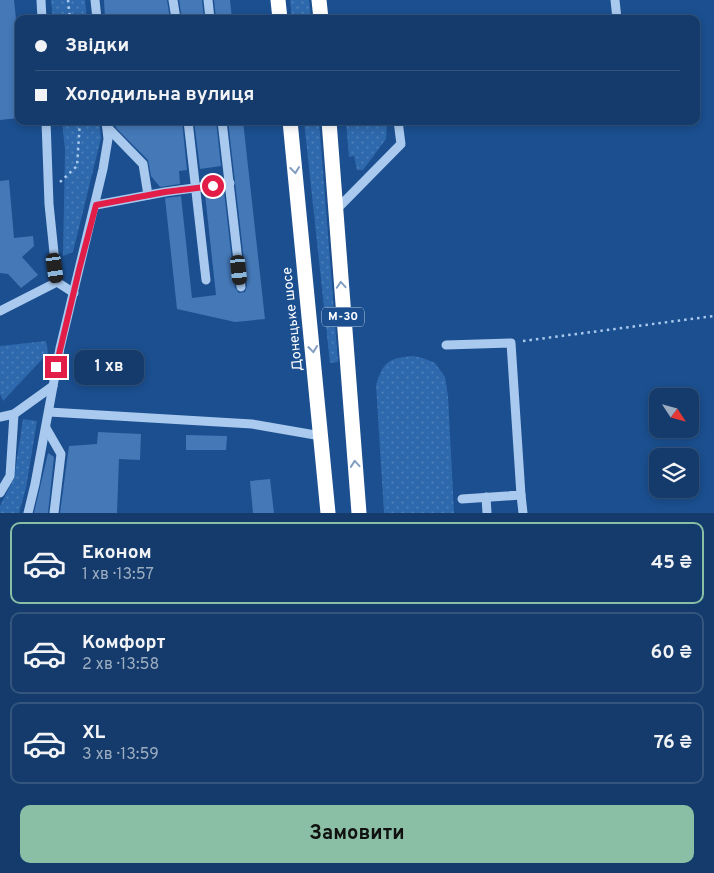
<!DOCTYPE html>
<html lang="uk">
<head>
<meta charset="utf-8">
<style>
	body { margin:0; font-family:Overpass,sans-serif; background:#214673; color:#f1f3f6; height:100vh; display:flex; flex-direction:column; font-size:19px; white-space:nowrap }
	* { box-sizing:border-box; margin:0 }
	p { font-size:16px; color:#9dadc1 }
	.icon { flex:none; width:28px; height:28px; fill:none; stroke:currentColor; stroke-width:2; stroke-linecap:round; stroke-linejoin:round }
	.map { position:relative; height:513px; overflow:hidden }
	.side { display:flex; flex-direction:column; background:#143b6b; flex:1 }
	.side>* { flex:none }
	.guide { position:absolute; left:15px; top:15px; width:685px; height:110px; border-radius:10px; box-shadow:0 2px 8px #0003,0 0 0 1px #33557e; display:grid; align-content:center; height:110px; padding:0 20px; background:#143b6b }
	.needle { width:32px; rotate:126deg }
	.controls { position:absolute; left:649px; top:388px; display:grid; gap:10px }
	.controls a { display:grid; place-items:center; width:50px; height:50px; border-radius:10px; background:#143b6b; box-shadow:0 2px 8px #0003,0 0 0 1px #33557e; font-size:25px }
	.end { position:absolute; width:22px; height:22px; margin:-11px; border:6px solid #e11d48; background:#fff; box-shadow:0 0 0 2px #fff }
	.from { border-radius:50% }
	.bubble { position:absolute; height:35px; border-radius:10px; background:#143b6b; box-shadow:0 2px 8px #0003,0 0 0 1px #33557e; font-size:16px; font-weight:700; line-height:35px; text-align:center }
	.car { position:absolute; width:15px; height:30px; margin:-15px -8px; border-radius:6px; box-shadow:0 0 4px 1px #0007; background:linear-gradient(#222 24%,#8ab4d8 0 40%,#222 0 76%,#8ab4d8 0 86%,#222 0) }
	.guide b { display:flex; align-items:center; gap:18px; height:48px; font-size:19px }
	.guide b+b { border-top:1px solid #33557e }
	.guide i { width:12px; height:12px; background:#f1f3f6 }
	ul { padding:9px 0 0; list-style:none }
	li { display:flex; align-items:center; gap:15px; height:82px; margin:0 10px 8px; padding:0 10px; border:2px solid #33557e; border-radius:10px }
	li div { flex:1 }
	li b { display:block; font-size:19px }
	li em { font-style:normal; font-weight:700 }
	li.on { border-color:#8abfa5 }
	li>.icon { width:45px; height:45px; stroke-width:1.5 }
	.cta { display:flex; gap:10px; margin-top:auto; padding:10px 20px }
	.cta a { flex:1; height:58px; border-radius:10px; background:#8abfa5; color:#111; font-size:20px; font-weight:700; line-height:58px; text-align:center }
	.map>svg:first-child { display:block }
	.grass { fill:url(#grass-dots) }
	.building { fill:#4478b7 }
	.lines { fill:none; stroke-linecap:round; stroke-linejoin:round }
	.path { stroke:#a9c9ee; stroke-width:2.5; stroke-dasharray:2.5 4; stroke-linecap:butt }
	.minor { stroke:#a9c9ee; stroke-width:9 }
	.highway { stroke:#fff; stroke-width:15 }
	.oneway { stroke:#829ec1 }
	.route { stroke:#e11d48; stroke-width:6 }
	.labels { text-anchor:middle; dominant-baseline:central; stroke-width:4.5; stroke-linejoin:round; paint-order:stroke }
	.shield { fill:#1b4f8f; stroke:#bbcadd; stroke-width:1 }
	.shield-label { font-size:12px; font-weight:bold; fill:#fff }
	.street-label { font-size:14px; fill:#fff; stroke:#1b4f8f }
</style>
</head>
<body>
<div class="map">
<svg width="714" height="513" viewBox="0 0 714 513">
	<defs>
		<pattern id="grass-dots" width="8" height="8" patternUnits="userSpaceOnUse" patternTransform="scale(1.25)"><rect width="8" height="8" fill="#2e69ad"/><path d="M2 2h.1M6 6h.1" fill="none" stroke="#4d80b9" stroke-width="1.8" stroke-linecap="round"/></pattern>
	</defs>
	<rect width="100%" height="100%" fill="#1b4f8f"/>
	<g class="grass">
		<polygon points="51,0 85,0 87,19 53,19"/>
		<polygon points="290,0 309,0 311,19 292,19"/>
		<polygon points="62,121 99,121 101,138 73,252 63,256 65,150"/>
		<polygon points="304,121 319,121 338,362 330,363"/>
		<polygon points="346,121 387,121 386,139 363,170 357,170 354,156 349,157"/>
		<polygon points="46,341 48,353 3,401 0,394 0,346"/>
		<path d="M413 356 423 358 435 363 445 377 448 396 454 513H384L376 385C383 362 388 358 413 356Z"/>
		<polygon points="23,419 37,421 26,488 19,513 0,513 0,506 14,478"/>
	</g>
	<g class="building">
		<polygon points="0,0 14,0 19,48 19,118 0,120"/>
		<polygon points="104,0 167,0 170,19 105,19"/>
		<polygon points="179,0 202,0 204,19 182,19"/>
		<polygon points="214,0 230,0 232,19 216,19"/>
		<polygon points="116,121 182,121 187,170 179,171 180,184 160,187 151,176 148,160 116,128"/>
		<polygon points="194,121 216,121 221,166 200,169"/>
		<polygon points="228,121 243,121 265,319 235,322 177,309 165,198 181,196 192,298 216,295 205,194 224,191 235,288 239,293 245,292 247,286"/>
		<polygon points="9,180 14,238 33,236 34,246 22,257 38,275 21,288 8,274 0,273 0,181"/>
		<polygon points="98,432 141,434 140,460 119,459 117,513 60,513 69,446 97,444"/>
		<polygon points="186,435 227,436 226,450 186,450"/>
		<polygon points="48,453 54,457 48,513 34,513"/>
		<polygon points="270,479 274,513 253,513 250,481"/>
	</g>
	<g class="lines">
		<g class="path">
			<polyline points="68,0 70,19"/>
			<polyline points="60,182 77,166 80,121"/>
			<polyline points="523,341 714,316"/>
		</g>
		<g class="minor">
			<polyline points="41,0 42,19"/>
			<polyline points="95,0 97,19"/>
			<polyline points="173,0 176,19"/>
			<polyline points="208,0 210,19"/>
			<polyline points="615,0 617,19"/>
			<polyline points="46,121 49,204 57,282 74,293"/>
			<polyline points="188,121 206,280"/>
			<polyline points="222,121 241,287"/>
			<polyline points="107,127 143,164 148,195"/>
			<polyline points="96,205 165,192 230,183"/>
			<polyline points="335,211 401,144 398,121"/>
			<polyline points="0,311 57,282"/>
			<polyline points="446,345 511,343 521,495 462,499"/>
			<polyline points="49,412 252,424 321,436"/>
			<polyline points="0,417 14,414 53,386"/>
			<polyline points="46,428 61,454 54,513"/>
			<polyline points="0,493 10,476 14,414"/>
			<polyline points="521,495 523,513"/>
			<polyline points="486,497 487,513"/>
			<polyline points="28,513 35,484 60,348 103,169 108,139 106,121"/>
		</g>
		<g class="highway">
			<polyline points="278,0 280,19"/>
			<polyline points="319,0 321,19"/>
			<polyline points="290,121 328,513"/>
			<polyline points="329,121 359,513"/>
		</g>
	</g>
	<defs><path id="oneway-chevron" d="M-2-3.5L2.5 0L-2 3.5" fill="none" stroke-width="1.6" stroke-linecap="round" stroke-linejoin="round" transform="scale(1.25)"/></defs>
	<g class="oneway">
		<use href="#oneway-chevron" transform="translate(295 170) rotate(84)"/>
		<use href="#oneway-chevron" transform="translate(341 285) rotate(-94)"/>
		<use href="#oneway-chevron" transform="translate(313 349) rotate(84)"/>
		<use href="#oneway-chevron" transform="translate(355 464) rotate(-95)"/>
	</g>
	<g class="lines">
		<polyline class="route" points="56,367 79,270 96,205 165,192 213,186"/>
	</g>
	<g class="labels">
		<rect class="shield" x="322" y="307.5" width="42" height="19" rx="4"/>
		<g class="shield-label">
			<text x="343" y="317">М-30</text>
		</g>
		<g class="street-label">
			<text transform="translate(293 319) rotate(-96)">Донецьке шосе</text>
		</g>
	</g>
</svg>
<div class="controls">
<a><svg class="needle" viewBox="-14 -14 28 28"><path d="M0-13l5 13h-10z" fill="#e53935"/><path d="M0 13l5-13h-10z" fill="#9dadc1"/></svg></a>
<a><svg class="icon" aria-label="layers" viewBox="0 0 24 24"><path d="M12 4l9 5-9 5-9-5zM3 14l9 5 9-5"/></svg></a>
</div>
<i class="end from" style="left:213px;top:186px"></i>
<i class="end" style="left:56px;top:367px"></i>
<div class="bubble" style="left:74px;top:350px;width:70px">1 хв</div>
<i class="car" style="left:55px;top:268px;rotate:172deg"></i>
<i class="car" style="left:239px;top:270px;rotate:174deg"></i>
<div class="guide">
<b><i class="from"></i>Звідки</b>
<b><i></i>Холодильна вулиця</b>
</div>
</div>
<section class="side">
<ul>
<li class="on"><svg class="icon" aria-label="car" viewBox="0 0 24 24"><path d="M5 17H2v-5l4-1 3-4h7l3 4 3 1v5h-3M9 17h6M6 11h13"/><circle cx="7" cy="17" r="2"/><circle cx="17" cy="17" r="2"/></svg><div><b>Економ</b><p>1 хв · 13:57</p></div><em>45 ₴</em></li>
<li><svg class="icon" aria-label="car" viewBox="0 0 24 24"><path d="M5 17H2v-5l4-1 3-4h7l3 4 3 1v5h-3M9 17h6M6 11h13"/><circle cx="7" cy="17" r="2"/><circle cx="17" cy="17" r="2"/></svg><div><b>Комфорт</b><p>2 хв · 13:58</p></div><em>60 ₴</em></li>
<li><svg class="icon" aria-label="car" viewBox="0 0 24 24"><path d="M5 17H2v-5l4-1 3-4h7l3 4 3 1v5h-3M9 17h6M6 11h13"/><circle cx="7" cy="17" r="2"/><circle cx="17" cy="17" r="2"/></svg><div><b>XL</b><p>3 хв · 13:59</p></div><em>76 ₴</em></li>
</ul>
<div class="cta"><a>Замовити</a></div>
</section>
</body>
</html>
